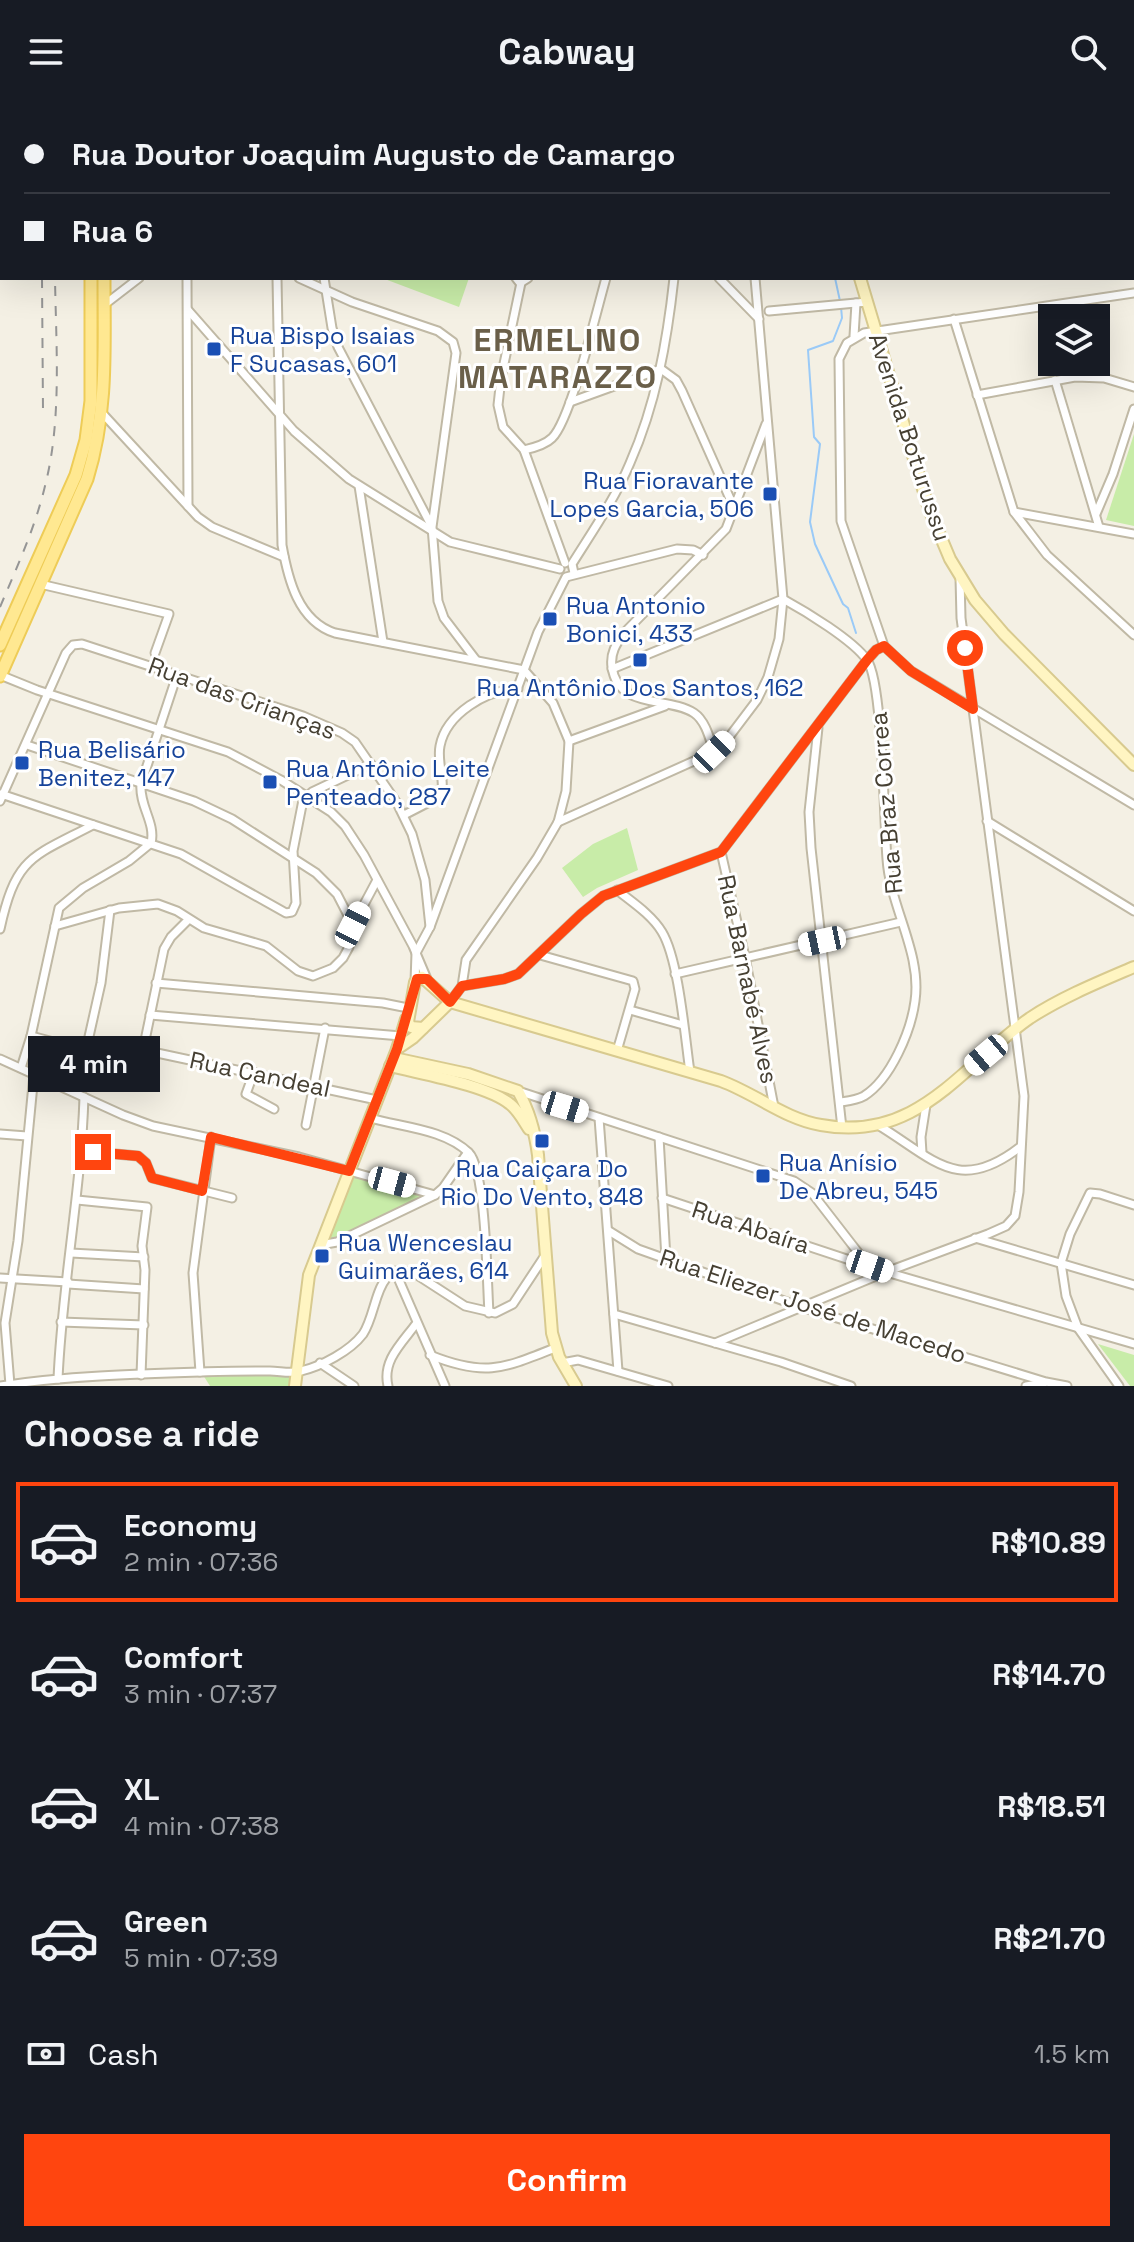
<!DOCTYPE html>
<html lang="en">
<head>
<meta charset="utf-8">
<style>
	body { margin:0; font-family:"Space Grotesk",sans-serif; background:#242831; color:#f1f3f6; height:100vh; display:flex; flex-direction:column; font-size:30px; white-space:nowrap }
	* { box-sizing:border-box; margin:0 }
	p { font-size:26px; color:#9ea1a6 }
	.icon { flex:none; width:44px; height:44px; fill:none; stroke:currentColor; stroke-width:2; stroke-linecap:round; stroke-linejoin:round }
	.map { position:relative; height:1282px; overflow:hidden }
	.panel { display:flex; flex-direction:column; background:#171b24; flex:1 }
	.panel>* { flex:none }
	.top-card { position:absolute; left:0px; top:0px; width:1134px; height:176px; box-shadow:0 8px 32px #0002; display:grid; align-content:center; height:176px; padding:0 24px; background:#171b24 }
	.buttons { position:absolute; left:1038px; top:200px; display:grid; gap:16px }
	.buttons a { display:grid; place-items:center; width:72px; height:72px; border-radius:0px; background:#171b24; box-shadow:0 8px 32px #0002; font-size:40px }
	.end { position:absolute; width:36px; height:36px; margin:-18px; border:10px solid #ff450f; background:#fff; box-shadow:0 0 0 4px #fff }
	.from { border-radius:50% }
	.bubble { position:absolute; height:56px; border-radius:0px; background:#171b24; box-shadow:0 8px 32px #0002; font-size:26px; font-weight:800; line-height:56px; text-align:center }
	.car { position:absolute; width:24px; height:48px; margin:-24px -12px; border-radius:10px; box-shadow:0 0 6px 2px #0007; background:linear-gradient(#fff 24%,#345 0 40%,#fff 0 76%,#345 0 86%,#fff 0) }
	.top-card b { display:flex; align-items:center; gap:28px; height:76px; font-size:30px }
	.top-card b+b { border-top:2px solid #363941 }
	.top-card i { width:20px; height:20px; background:#f1f3f6 }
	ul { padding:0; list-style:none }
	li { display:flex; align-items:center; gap:24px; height:120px; margin:0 16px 12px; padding:0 8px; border:4px solid transparent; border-radius:0px }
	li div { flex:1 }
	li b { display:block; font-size:30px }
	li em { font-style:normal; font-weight:800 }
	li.selected { border-color:#ff450f }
	li>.icon { width:72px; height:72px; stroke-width:1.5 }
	h2 { padding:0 24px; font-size:36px; line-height:96px }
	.pay { display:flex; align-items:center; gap:20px; height:88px; padding:0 24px; font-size:30px }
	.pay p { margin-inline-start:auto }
	.cta { display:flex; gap:16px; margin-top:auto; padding:16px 24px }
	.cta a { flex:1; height:92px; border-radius:0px; background:#ff450f; color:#fff; font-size:32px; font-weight:800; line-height:92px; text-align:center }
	header { display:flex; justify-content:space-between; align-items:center; height:104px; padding:0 24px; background:#171b24; font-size:36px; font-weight:800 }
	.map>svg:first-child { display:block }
	.green { fill:#c8eca8 }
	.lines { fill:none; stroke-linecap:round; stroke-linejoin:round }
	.stream { stroke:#9acaf7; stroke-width:2 }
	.street-casing { stroke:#c0b9a5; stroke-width:11 }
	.secondary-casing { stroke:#d8ca8f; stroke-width:14 }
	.primary-casing { stroke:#eecc57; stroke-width:15 }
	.street { stroke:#fff; stroke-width:7 }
	.secondary { stroke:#fff5c2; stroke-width:10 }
	.primary { stroke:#ffe891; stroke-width:11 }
	.rail { stroke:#959595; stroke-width:2; stroke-dasharray:10 10; stroke-linecap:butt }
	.route { stroke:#ff450f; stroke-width:10 }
	.transit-dot { fill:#1a4fb4; stroke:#fff; stroke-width:3 }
	.labels { text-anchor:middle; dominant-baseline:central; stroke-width:6; stroke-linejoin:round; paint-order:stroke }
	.transit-label { font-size:24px; fill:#164399; stroke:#fff; text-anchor:start }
	.street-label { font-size:24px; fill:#464033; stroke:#fff }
	.district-label { font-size:32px; font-weight:bold; letter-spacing:2px; fill:#6a5f49; stroke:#fff }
</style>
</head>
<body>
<header><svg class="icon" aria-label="menu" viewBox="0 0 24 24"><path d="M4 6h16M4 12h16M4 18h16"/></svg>Cabway<svg class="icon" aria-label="search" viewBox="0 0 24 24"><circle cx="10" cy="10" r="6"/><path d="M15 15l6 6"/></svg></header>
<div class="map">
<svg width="1134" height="1282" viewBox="0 0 1134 1282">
	<rect width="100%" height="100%" fill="#f4f0e4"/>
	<g class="green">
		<polygon points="382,174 469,174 459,203"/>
		<polygon points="1134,330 1134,422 1106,416"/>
		<polygon points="627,724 638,766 597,784 583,793 562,764 593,740"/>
		<polygon points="349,1067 435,1091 320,1141"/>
		<polygon points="1098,1240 1134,1251 1134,1282 1130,1282"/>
		<polygon points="297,1269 296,1282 210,1282 203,1271"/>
	</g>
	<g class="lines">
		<g class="stream">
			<polyline points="815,0 816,2"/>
			<polyline points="1132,56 1134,56"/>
			<polyline points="835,174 840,197"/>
			<polyline points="841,203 842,214 833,237 808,246 814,333 820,340 810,418 815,440 843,500 848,504 856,529"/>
		</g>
		<defs>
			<g id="street">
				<polyline points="186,0 186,2"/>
				<polyline points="316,0 327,2"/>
				<polyline points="441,0 452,2"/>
				<polyline points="505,0 506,2"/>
				<polyline points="680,0 681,2"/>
				<polyline points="462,2 465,0"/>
				<polyline points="571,2 571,0"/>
				<polyline points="919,2 919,0"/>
				<polyline points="1034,2 1034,0"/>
				<polyline points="1109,2 1109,0"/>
				<polyline points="187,174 188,402"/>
				<path d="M277 174 282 441C288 475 298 517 335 529L524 566 553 599 569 637 566 687 558 718 537 754 466 856 462 882 450 898"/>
				<polyline points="299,174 352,198 438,227 453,238 456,249 432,423 438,497 444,514 476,556"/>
				<polyline points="324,174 332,224 338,243 431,421"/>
				<polyline points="516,174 520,179 528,174"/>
				<polyline points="522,174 501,274 498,301 503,323 524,346 565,459"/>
				<polyline points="719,174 759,215"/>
				<polyline points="1134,189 864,229 847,239 839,255 841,417 884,542 911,567 1134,701"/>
				<polyline points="104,201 139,174"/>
				<polyline points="188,206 294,327 349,375 450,438 560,465"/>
				<polyline points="769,207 867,198"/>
				<polyline points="954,215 1014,408 1047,451 1134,531"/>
				<polyline points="854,232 856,199"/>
				<polyline points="661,265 676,276 682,287 735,406"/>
				<polyline points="1055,276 1099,423"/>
				<polyline points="977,291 1075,273 1104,274 1134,283"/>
				<polyline points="570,298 661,265"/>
				<polyline points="103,310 198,413 212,423 284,453"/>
				<path d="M524 346C533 344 545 341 552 334 571 316 597 205 606 174"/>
				<polyline points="359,382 383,538"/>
				<polyline points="1014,408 1134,430"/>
				<polyline points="1096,410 1113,370 1134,305"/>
				<path d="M574 469 572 460C592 428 615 395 630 359 656 300 667 238 674 174"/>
				<polyline points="40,480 169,510 155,549"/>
				<path d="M783 495C805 507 853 536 867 556 883 578 884 720 887 755 890 803 922 849 915 897 911 927 891 975 864 992 857 996 848 997 841 998"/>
				<polyline points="612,565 783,495"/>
				<polyline points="0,571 37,586 228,648 281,676 331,708 345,722 364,751 413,842 427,875"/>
				<polyline points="818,624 809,708 811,744 842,1024"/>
				<polyline points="569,637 665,602"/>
				<polyline points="27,641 194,697 232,715 316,769 337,790 353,821 349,843 343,854 333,864 313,872 298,867 266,842 204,824 177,807 158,800 119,804 55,822"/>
				<path d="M714 648C710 636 706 617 694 609 668 592 618 606 612 563 610 549 616 540 624 529L726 425 766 320"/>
				<polyline points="1,690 181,750 286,809 292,808 296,799 293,747 303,696 312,688 371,660"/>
				<polyline points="0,697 66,549 73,541 82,540 303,612 342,629 355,638 397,699 412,730 425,776 430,823"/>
				<path d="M404 711 435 695 442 687C444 672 437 657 440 642 446 610 487 585 518 585"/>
				<polyline points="987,717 1134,807"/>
				<polyline points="558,718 714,648 726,637 757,596 768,573 779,535 783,495 755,174"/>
				<polyline points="721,748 745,853 774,1003"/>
				<path d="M617 786C632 798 652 811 662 828 679 856 685 934 690 968"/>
				<polyline points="188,816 171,833 164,845 143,946 377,996"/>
				<polyline points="353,821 377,776"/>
				<path d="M0 825C16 752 32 753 93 721"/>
				<polyline points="540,851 633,877 635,885 617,947"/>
				<polyline points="675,870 901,818"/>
				<polyline points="415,878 416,849 430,823 538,528 566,473 677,445 693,446 703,451"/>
				<polyline points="156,879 383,899 408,904"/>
				<polyline points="462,882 504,875 518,870 581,810 603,792 721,748 867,556 876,546 884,542"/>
				<polyline points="630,906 683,921"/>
				<polyline points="150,911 401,932"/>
				<polyline points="31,932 61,940"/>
				<polyline points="86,946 101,879 110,806"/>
				<polyline points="0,955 123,1011 153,1022 299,1053 435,1091"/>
				<path d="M21 964 31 932 59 804 83 784 129 757 151 739C156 719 139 702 141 680L177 571"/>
				<polyline points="254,968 246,990 274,1005"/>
				<polyline points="518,987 794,1077 812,1089 867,1160"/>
				<path d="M370 1014C401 1023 445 1025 469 1049 486 1066 487 1180 489 1209"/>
				<polyline points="599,1014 618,1267"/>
				<polyline points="306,1021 325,924"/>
				<path d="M878 1021C934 1055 958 1091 1020 1043"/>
				<polyline points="0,1030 27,1032"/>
				<polyline points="659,1033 666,1155"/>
				<polyline points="82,1047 138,1052 146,1059 152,1074 232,1094"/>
				<polyline points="922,1049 921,1033 926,1001"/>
				<polyline points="662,1094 886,1168 1134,1240"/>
				<polyline points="77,1096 147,1103 142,1142 145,1166 141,1271"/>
				<polyline points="609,1127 638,1145 801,1203 1046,1278 1067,1282"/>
				<polyline points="975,1134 1134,1181"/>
				<polyline points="320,1141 337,1138 435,1091 443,1084 468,1048"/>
				<polyline points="71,1149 144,1153"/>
				<polyline points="395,1167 445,1282"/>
				<polyline points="0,1174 68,1178"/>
				<polyline points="68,1180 144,1185"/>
				<polyline points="614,1210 781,1258 851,1282"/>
				<polyline points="61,1218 144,1221"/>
				<polyline points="715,1239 886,1168 988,1130 1006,1122 1015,1112 1019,1088 1024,992 961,514 960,474"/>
				<path d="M430 1251C485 1273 502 1265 555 1244"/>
				<polyline points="320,1259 354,1282"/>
				<polyline points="562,1259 578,1256 668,1282"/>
				<polyline points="200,1268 193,1169 211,1033"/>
				<path d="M58 1275C62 1181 81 1088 84 993"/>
				<polyline points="10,1281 5,1219 18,1137 34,970"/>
				<path d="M0 1282C66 1272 135 1270 202 1268 225 1267 248 1267 270 1267 280 1267 292 1270 301 1267 322 1262 350 1247 363 1230 379 1206 374 1157 414 1169L465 1202 495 1209 513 1200 546 1150"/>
				<path d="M388 1282C382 1257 401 1240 416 1220"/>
				<polyline points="1026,1282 1044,1279"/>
				<polyline points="1119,1282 1078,1224 1066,1192 1061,1159 1070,1130 1090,1089 1100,1090 1134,1101"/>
			</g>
			<g id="secondary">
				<polyline points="771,0 772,2"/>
				<polyline points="825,0 825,2"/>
				<polyline points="132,2 136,0"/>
				<polyline points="1132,97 1134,96"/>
				<polyline points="860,174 929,405 950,455 975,496 1004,530 1134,661"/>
				<path d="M423 924 411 923 408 918 415 878 422 873 450 898 721 977C756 990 785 1015 821 1021 918 1039 961 962 1030 914 1062 893 1099 878 1134 863"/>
				<polyline points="397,945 413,934 450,898"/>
				<path d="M394 954 468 970 518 987C530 1008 535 1028 538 1051L552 1229 559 1253 576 1282"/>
				<path d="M390 962C421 970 487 981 510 1000 518 1006 523 1016 529 1025"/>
				<polyline points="295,1282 309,1171 397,945 406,915"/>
			</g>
			<g id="primary">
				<polyline points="95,0 96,2"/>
				<polyline points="105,0 105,2"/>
				<polyline points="0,541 76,371 86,336 91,297 91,174"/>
				<path d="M0 572 87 375C108 307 104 244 104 174"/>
			</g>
		</defs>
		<use href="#street" class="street-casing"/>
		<use href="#secondary" class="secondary-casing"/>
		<use href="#primary" class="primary-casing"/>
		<use href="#street" class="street"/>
		<use href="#secondary" class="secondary"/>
		<use href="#primary" class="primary"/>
		<g class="rail">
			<polyline points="53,0 53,2"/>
			<polyline points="42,174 43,307"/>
			<path d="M0 503C17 463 35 424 45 382 62 316 56 242 55 174"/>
		</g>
	</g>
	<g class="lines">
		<polyline class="route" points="93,1048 138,1052 146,1059 152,1074 202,1087 211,1033 349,1067 397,945 417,875 427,875 450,898 462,882 504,875 518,870 581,810 603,792 721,748 867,556 876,546 884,542 911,567 973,605 965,544"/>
	</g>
	<g class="transit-dot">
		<rect x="206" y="237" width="16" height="16" rx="4"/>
		<rect x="762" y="382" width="16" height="16" rx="4"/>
		<rect x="542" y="507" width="16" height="16" rx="4"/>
		<rect x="632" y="548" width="16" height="16" rx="4"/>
		<rect x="14" y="651" width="16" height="16" rx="4"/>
		<rect x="262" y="670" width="16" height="16" rx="4"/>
		<rect x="534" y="1029" width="16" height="16" rx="4"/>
		<rect x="755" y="1064" width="16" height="16" rx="4"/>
		<rect x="314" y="1144" width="16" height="16" rx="4"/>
	</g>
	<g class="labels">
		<g class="transit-label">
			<text x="230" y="231">Rua Bispo Isaias<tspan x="230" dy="28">F Sucasas, 601</tspan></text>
			<text x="754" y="376" text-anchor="end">Rua Fioravante<tspan x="754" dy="28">Lopes Garcia, 506</tspan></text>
			<text x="566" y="501">Rua Antonio<tspan x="566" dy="28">Bonici, 433</tspan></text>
			<text x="640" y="583" text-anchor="middle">Rua Antônio Dos Santos, 162</text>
			<text x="38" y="645">Rua Belisário<tspan x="38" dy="28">Benitez, 147</tspan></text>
			<text x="286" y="664">Rua Antônio Leite<tspan x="286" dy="28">Penteado, 287</tspan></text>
			<text x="779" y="1058">Rua Anísio<tspan x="779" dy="28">De Abreu, 545</tspan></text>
			<text x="542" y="1064" text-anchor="middle">Rua Caiçara Do<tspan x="542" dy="28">Rio Do Vento, 848</tspan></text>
			<text x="338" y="1138">Rua Wenceslau<tspan x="338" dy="28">Guimarães, 614</tspan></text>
		</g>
		<g class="street-label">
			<text transform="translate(910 333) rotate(72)">Avenida Boturussu</text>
			<text transform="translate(242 594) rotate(20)">Rua das Crianças</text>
			<text transform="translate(886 699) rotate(-95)">Rua Braz Correa</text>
			<text transform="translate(748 875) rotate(78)">Rua Barnabé Alves</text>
			<text transform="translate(260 970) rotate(12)">Rua Candeal</text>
			<text transform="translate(751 1123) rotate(18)">Rua Abaíra</text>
			<text transform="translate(813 1202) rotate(18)">Rua Eliezer José de Macedo</text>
		</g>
		<g class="district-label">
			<text x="558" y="236">ERMELINO<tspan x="558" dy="37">MATARAZZO</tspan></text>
		</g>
	</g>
</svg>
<div class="buttons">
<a><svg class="icon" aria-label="layers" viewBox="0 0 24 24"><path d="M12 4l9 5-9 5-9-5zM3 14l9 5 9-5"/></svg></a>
</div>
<i class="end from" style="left:965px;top:544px"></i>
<i class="end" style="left:93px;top:1048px"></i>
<div class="bubble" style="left:28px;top:932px;width:132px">4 min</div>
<i class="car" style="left:714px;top:648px;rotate:46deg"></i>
<i class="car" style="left:353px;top:821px;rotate:27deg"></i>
<i class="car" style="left:822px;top:837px;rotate:258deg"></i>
<i class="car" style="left:986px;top:951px;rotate:230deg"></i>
<i class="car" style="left:565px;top:1003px;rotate:107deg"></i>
<i class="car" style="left:392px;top:1078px;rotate:105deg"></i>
<i class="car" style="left:870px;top:1162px;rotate:109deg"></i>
<div class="top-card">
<b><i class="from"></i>Rua Doutor Joaquim Augusto de Camargo</b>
<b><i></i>Rua 6</b>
</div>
</div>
<section class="panel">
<h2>Choose a ride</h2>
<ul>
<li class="selected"><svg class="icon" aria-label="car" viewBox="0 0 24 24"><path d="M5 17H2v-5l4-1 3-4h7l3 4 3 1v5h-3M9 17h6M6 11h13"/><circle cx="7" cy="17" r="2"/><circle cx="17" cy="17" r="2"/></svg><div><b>Economy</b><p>2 min · 07:36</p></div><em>R$10.89</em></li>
<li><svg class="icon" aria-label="car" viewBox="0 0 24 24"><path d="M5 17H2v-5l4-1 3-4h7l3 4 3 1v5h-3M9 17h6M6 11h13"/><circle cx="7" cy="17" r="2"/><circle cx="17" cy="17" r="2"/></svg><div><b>Comfort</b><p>3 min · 07:37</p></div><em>R$14.70</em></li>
<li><svg class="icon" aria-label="car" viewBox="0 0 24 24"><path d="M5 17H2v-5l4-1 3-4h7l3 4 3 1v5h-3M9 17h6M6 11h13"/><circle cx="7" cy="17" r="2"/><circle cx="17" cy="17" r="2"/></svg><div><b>XL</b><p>4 min · 07:38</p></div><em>R$18.51</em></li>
<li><svg class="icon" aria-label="car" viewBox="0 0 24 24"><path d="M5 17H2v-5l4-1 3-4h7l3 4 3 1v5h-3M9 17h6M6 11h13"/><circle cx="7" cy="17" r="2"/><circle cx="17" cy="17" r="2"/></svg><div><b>Green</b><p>5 min · 07:39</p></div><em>R$21.70</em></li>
</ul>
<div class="pay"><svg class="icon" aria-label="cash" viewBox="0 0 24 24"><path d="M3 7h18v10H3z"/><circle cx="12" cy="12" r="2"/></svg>Cash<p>1.5 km</p></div>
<div class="cta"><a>Confirm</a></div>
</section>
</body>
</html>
